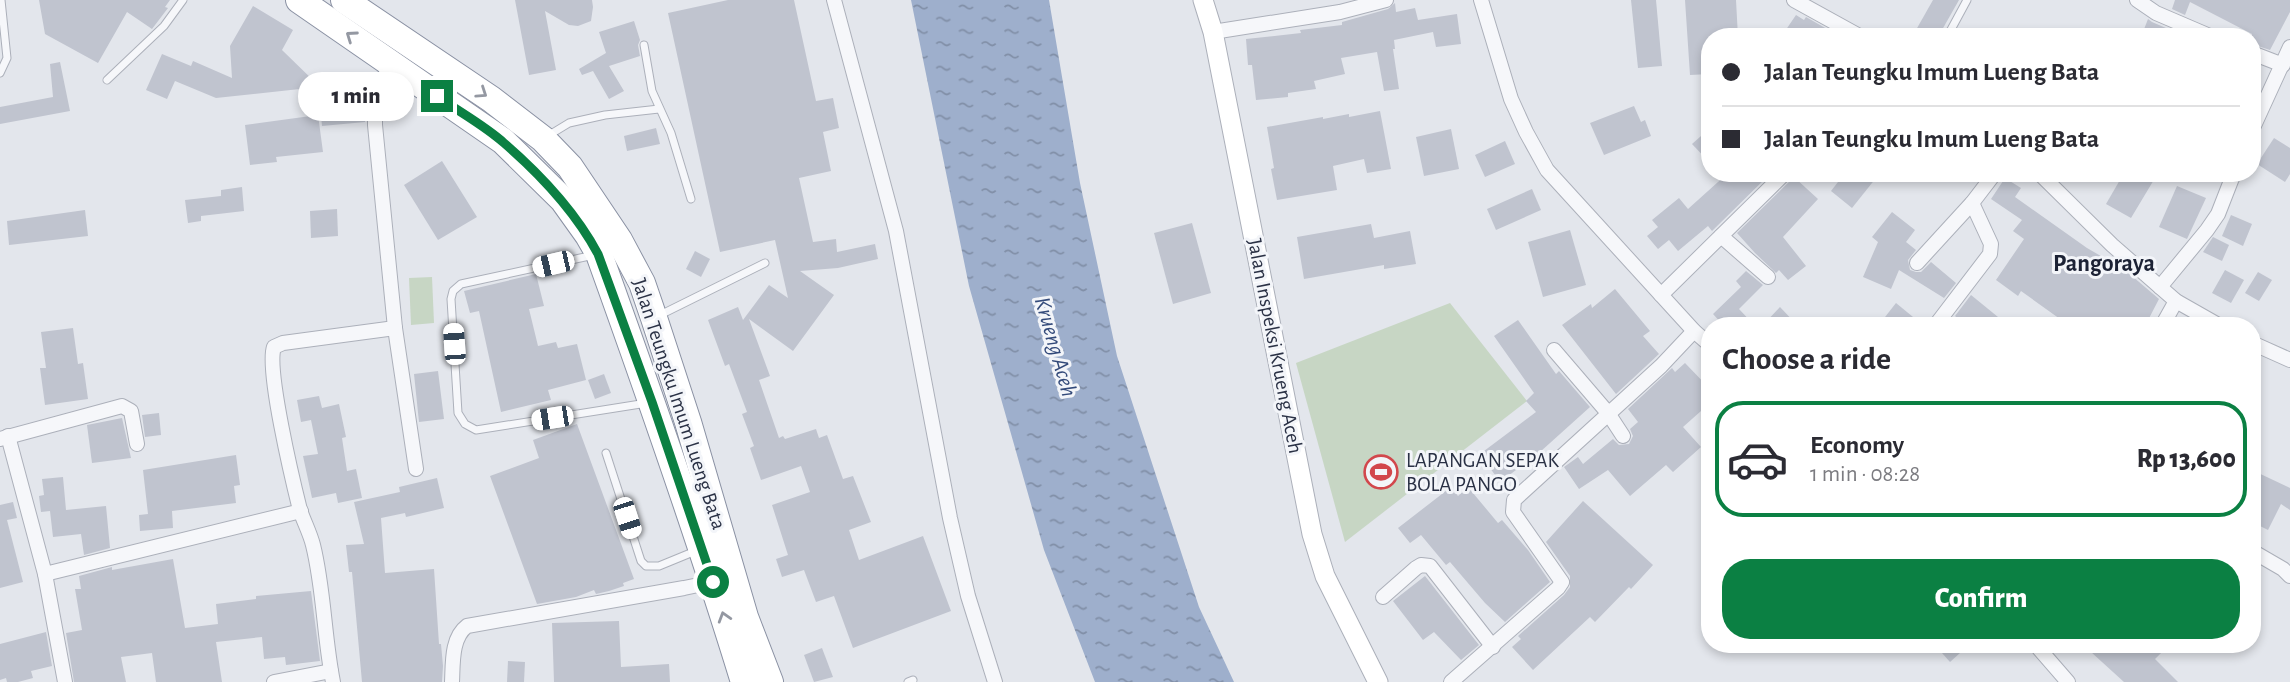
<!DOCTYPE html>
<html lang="en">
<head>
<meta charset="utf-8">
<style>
	body { margin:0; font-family:"Alegreya Sans",sans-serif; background:#f7f7f7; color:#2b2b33; height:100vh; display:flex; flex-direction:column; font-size:26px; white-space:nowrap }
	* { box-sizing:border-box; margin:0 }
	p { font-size:23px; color:#7c7c81 }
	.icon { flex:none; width:38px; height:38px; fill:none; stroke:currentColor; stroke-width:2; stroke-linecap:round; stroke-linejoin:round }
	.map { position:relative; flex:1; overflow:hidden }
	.panel { position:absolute; left:1701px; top:317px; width:560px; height:336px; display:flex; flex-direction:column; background:#fff; border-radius:28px; box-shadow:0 4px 10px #0003 }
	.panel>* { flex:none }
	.guide { position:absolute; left:1701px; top:28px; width:560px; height:154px; border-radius:28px; box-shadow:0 4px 10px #0003; display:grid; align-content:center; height:154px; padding:0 21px; background:#fff }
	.end { position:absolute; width:32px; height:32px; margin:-16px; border:9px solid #0b8043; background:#fff; box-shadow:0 0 0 4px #fff }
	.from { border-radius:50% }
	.bubble { position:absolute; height:49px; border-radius:24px; background:#fff; box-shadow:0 4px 10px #0003; font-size:23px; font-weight:800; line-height:49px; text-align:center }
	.car { position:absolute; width:21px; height:42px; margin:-21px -10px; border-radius:9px; box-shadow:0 0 5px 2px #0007; background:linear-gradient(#fff 24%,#345 0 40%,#fff 0 76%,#345 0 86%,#fff 0) }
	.guide b { display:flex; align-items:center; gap:24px; height:66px; font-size:26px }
	.guide b+b { border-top:2px solid #e1e1e2 }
	.guide i { width:18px; height:18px; background:#2b2b33 }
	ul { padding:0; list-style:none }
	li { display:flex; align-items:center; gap:21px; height:116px; margin:0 14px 10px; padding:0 7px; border:4px solid transparent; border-radius:28px }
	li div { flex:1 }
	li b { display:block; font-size:26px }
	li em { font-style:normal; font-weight:800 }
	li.active { border-color:#0b8043 }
	li>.icon { width:63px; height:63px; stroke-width:1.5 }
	h2 { padding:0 21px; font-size:32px; line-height:84px }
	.button { display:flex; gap:14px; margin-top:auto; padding:14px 21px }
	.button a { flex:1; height:80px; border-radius:28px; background:#0b8043; color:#fff; font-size:28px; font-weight:800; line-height:80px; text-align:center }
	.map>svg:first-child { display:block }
	.grass { fill:#c7d6c4 }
	.water { fill:url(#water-ripples) }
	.building { fill:#c0c4cf }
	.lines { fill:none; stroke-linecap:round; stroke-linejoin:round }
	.lane-casing { stroke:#acb0ba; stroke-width:9 }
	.street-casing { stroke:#acb0ba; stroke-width:16 }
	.secondary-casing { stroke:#acb0ba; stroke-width:21 }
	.highway-casing { stroke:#8a91a3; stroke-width:28 }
	.lane { stroke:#f6f7fa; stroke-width:7 }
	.street { stroke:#f6f7fa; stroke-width:14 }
	.secondary { stroke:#fff; stroke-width:19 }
	.highway { stroke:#fff; stroke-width:26 }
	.oneway { stroke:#9498a2 }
	.route { stroke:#0b8043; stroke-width:9 }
	.labels { text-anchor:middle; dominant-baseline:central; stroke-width:6; stroke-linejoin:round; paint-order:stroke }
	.street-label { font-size:21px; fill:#2a3145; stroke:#f3f5f9 }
	.poi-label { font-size:21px; fill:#2a3145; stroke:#f3f5f9; text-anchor:start }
	.water-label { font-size:23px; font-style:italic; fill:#334a7a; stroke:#f3f5f9 }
	.quarter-label { font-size:24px; font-weight:bold; fill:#1c2235; stroke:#f3f5f9 }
</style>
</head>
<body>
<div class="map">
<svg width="2290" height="682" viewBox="0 0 2290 682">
	<defs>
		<pattern id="water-ripples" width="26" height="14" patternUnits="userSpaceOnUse" patternTransform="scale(1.75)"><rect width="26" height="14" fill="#9eafcc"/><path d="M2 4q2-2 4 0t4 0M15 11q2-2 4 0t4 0" fill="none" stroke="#818fa7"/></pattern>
	</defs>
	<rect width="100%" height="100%" fill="#e3e6ec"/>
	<g class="grass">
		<polygon points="432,277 434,323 411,325 409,278"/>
		<polygon points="1450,303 1527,401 1345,542 1296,363"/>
	</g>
	<polygon class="water" points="911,0 1049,0 1080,183 1117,356 1199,607 1234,682 1095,682 1044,550 969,286"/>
	<g class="building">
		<polygon points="39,0 170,0 165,7 168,8 152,29 127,12 98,63 45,34"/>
		<polygon points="515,0 592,0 593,7 591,21 578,26 569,25 545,11 556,70 529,75"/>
		<polygon points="728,0 794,0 816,101 833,98 839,128 823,132 831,171 799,178 813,242 836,239 837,252 875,244 878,259 838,268 800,271 834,295 793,351 749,319 770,376 759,380 779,438 783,436 785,439 816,429 819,438 827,435 843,479 853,476 871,522 849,530 859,560 923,536 951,611 853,648 834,596 816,602 804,570 782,577 776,559 788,555 772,505 810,492 801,466 761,480 750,448 754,446 742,414 747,412 729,364 725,366 708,320 738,307 743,320 769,285 788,298 775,240 720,252 668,13"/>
		<polygon points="1631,0 1656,0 1662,66 1638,68"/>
		<polygon points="1685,0 1736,0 1738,37 1710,37 1710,74 1690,75"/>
		<polygon points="1933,0 1959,0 1938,37 1912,37"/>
		<polygon points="2175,0 2290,0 2290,12 2270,50 2252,44 2252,34 2190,2 2185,15 2172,9"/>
		<polygon points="1395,3 1396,12 1415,8 1418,20 1457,14 1461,44 1436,47 1433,32 1394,40 1395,49 1393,49 1399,89 1384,91 1377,52 1341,58 1345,74 1314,81 1316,89 1288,93 1288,97 1256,100 1252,65 1248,65 1246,39 1301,33 1300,30 1342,25 1342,22 1388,9"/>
		<polygon points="253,6 293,30 282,50 318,85 317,74 345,72 348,102 363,100 365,122 322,126 318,87 216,98 175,81 167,99 146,90 162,54 191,66 193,61 232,78 230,46"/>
		<polygon points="1796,15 1804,20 1806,17 1841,37 1781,37"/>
		<polygon points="2148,19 2152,22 2187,37 2141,37"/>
		<polygon points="634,21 640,40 638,45 640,56 609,66 624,91 609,99 593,71 582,75 579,69 606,53 599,32"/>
		<polygon points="60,62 70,111 0,124 0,107 53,97 50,64"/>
		<polygon points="1634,106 1641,122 1645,120 1651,136 1604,155 1590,123"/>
		<polygon points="1380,111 1391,169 1367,173 1364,159 1333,166 1337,190 1277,200 1271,169 1274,168 1267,127 1323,117 1323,119 1349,114 1349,117"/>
		<polygon points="318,115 323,152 276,157 277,162 250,165 245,125"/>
		<polygon points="656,128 660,144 627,151 624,136"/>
		<polygon points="1710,128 1710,163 1692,144"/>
		<polygon points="1451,129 1459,169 1424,176 1416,137"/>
		<polygon points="2274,138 2290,148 2290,174 2285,182 2257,164"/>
		<polygon points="1505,141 1515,164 1485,177 1475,155"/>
		<polygon points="442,161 477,217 438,240 404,185"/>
		<polygon points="1728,173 1771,173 1712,231 1708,226 1678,251 1669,240 1658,249 1647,236 1658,227 1652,220 1679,198 1688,209"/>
		<polygon points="1845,173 1880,173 1852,208 1831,191"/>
		<polygon points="2124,173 2158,173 2131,218 2106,204"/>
		<polygon points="1794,177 1818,199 1783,237 1806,266 1788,280 1779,270 1776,273 1755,253 1737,233"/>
		<polygon points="2005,178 2021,188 2015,197 2087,248 2125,270 2159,299 2145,326 2055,326 2060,319 2021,291 2018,296 1996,280 2024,239 2013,231 2022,220 1991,199"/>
		<polygon points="2177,186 2206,198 2187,239 2159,227"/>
		<polygon points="242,187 244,211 201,216 201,221 188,223 185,200 221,196 221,190"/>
		<polygon points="1532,189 1541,210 1496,230 1487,209"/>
		<polygon points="337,209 338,236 311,238 310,211"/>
		<polygon points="85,210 88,236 9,245 7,221"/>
		<polygon points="1892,212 1915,230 1906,242 1916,250 1908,260 1910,270 1916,272 1921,272 1931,262 1956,283 1944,298 1899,270 1891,289 1863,277 1878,242 1872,237"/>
		<polygon points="2231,215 2252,224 2243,246 2222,236"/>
		<polygon points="1192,223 1211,293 1173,304 1154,233"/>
		<polygon points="1371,224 1374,238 1410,231 1416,264 1384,269 1384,265 1304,279 1297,237"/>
		<polygon points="1570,230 1586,285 1543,297 1528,242"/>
		<polygon points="2213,237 2229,245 2222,261 2203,252"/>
		<polygon points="695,251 710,259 701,277 686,269"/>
		<polygon points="2225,270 2244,280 2231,303 2212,293"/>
		<polygon points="1746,271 1763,285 1739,309 1755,326 1724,326 1713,314 1741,287 1736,281"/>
		<polygon points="2258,272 2272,280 2259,301 2245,293"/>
		<polygon points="536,274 544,306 529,309 538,346 556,342 558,348 577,344 586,380 548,390 551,400 501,412 479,311 470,313 464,291"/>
		<polygon points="1615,289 1650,331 1643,336 1659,354 1616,394 1562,325 1591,304 1592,308"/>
		<polygon points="1971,295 1998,317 1991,326 1967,326 1955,316"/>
		<polygon points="1896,303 1924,326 1878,326"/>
		<polygon points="1780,307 1798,326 1762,326"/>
		<polygon points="1518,320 1556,374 1559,371 1590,407 1540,452 1500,482 1480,454 1536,412 1526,401 1534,393 1494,336"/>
		<polygon points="73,328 78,364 83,363 88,399 45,405 40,368 46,368 41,332"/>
		<polygon points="1685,363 1710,389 1710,403 1683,427 1701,447 1673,472 1666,465 1630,496 1608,470 1579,489 1564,467 1578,457 1583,464 1613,439 1619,445 1629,444 1633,436 1630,429 1638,422 1628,409 1672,368 1675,372"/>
		<polygon points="438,371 444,419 419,422 414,374"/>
		<polygon points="604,374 611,393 595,399 588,380"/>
		<polygon points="319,396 322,408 339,404 346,437 342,438 347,471 356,469 362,498 338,503 336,493 312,498 303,456 318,454 311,420 301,422 297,400"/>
		<polygon points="159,413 161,435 145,437 142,415"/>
		<polygon points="122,418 131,458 92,463 87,425"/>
		<polygon points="577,424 634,579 623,583 624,586 609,591 596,594 594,590 576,597 537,604 490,476 539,458 533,440"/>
		<polygon points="236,455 240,485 234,486 236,503 172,511 173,528 140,531 139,515 148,514 143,470"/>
		<polygon points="2252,470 2290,488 2290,510 2281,504 2268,530 2252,522"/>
		<polygon points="63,477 66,510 106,506 110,548 84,555 81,534 53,537 50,511 41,512 39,496 44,495 42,479"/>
		<polygon points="437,478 444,508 406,517 405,513 381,518 385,573 434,569 439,644 441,644 443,666 442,682 362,682 352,572 349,572 346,545 364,544 354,502 400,492 399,487"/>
		<polygon points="1451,487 1458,496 1468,487 1498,523 1502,520 1528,550 1550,582 1505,622 1485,603 1450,562 1446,565 1421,535 1410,543 1398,528"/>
		<polygon points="1583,501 1653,565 1631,589 1629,587 1595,622 1590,617 1533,670 1512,647 1521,639 1518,636 1564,595 1570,587 1570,576 1546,542"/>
		<polygon points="13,502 17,518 7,520 23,582 0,588 0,505"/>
		<polygon points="173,559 185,628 218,624 216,604 256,599 256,596 311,591 320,661 286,665 285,657 264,659 262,637 216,642 222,682 156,682 152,653 121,657 126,682 74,682 66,633 82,630 75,589 81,589 79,576 112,567 112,570"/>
		<polygon points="1425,576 1479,645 1461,660 1434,632 1423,640 1393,601"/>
		<polygon points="619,621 621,667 669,664 670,682 554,682 552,623"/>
		<polygon points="46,632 52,666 31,671 33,678 18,682 7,682 6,678 0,680 0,644"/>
		<polygon points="1934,644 1970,644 1950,662"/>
		<polygon points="2098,644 2153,644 2162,652 2155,659 2178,682 2124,682 2091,652"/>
		<polygon points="822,648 833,677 814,682 804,655"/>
		<polygon points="508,661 525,662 524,682 507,682"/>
	</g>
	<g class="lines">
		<defs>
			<g id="lane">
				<polyline points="1947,37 1967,0"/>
				<polyline points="644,45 652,91 671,133 691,199"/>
				<polyline points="0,73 7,58 1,0"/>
				<polyline points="107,80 164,26 183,0"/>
				<polyline points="546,137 569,123 605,115 659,109"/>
				<polyline points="594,255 461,284 453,291 451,299 458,413 465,424 476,430 647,403"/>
				<polyline points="658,316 765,263"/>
				<polyline points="606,453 641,561 646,566 659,566 698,550"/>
				<polyline points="908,682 913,680"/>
			</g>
			<g id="street">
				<polyline points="834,0 896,231 950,518 968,596 995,682"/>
				<polyline points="1481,0 1511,99 1526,132 1547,170 1694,331 1710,345"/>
				<polyline points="1794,0 1861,37"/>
				<polyline points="2137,0 2156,13 2212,37"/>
				<polyline points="1213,32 1340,12 1386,0"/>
				<polyline points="2252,53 2283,65"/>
				<path d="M397 62C373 85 375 93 375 125L395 328 416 469"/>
				<polyline points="2252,130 2290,47"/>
				<polyline points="2039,173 2112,245 2176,301 2220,326"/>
				<polyline points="1721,236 1768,277"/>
				<polyline points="1917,263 1972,203 1995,173"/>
				<polyline points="2160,287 2207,230 2218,214 2234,173"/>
				<polyline points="1661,295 1785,173"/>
				<polyline points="1935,326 1990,254 1991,244 1972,203"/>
				<polyline points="2162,326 2176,301"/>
				<polyline points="2252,343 2290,360"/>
				<polyline points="1554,350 1608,413 1623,436"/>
				<polyline points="8,436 45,574 65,682"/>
				<polyline points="0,439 122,406 131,411 137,444"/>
				<polyline points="2252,551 2283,569 2290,576"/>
				<polyline points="45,574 301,511"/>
				<polyline points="1383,597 1416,568 1421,565 1430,566 1493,647"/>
				<polyline points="2035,644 2068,682"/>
				<polyline points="274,682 331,671"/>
				<path d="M333 682C324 637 324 589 313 545 310 533 304 522 300 510 293 482 266 369 274 347L283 343 395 328"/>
				<path d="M452 682C453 664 451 638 467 626L684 588 713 582"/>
				<polyline points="1451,682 1558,588 1562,582 1513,512 1514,500 1661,366 1694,331"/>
			</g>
			<polyline id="secondary" points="1203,0 1213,32 1312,534 1325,576 1378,682"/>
			<g id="highway">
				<path d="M299 0 503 141 563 200 588 235 599 254C650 396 700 538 744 682"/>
				<polyline points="344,0 491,99 543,139 570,167 619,240 642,283 654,318 688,422 745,617 770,682"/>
			</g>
		</defs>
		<use href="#lane" class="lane-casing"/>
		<use href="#street" class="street-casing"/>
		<use href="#secondary" class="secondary-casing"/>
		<use href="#highway" class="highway-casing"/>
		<use href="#lane" class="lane"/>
		<use href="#street" class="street"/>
		<use href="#secondary" class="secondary"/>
		<use href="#highway" class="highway"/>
	</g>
	<defs><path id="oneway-chevron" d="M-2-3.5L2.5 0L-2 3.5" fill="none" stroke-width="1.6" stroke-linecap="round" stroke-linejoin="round" transform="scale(1.75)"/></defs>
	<g class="oneway">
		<use href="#oneway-chevron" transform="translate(351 36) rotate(-145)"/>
		<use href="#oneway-chevron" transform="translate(482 93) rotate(34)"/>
		<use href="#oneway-chevron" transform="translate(724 617) rotate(-107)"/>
	</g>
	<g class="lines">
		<path class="route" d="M437 96C459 112 484 125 504 143 541 175 575 211 598 254L652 402 713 582"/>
	</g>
	<defs>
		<symbol id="stadium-ring" viewBox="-11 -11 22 22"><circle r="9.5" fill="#f3f5f9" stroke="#d2474c" stroke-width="1.5"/><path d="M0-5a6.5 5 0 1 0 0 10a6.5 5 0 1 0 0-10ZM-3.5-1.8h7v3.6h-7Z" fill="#d2474c"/></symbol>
	</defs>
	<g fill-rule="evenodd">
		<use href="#stadium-ring" x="1362" y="453" width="38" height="38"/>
	</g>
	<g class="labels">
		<g class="street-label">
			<text transform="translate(1275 346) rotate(79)">Jalan Inspeksi Krueng Aceh</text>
			<text transform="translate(679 404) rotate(72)">Jalan Teungku Imum Lueng Bata</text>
		</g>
		<g class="poi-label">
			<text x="1406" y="460">LAPANGAN SEPAK<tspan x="1406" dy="24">BOLA PANGO</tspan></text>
		</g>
		<g class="water-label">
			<text transform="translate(1055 347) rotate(74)">Krueng Aceh</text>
		</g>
		<g class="quarter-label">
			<text x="2104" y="264">Pangoraya</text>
		</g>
	</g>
</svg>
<i class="end from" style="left:713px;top:582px"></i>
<i class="end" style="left:437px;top:96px"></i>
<div class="bubble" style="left:298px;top:72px;width:116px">1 min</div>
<i class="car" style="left:553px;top:264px;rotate:257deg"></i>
<i class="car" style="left:454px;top:344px;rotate:356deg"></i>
<i class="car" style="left:552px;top:418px;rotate:261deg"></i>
<i class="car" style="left:627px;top:518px;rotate:162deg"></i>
<div class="guide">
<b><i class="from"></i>Jalan Teungku Imum Lueng Bata</b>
<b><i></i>Jalan Teungku Imum Lueng Bata</b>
</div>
<section class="panel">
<h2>Choose a ride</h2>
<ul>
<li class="active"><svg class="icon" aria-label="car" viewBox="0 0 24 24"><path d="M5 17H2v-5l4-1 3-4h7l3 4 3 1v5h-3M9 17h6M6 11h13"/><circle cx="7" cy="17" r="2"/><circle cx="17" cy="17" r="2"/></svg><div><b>Economy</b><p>1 min · 08:28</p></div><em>Rp 13,600</em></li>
</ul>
<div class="button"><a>Confirm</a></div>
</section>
</div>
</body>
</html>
